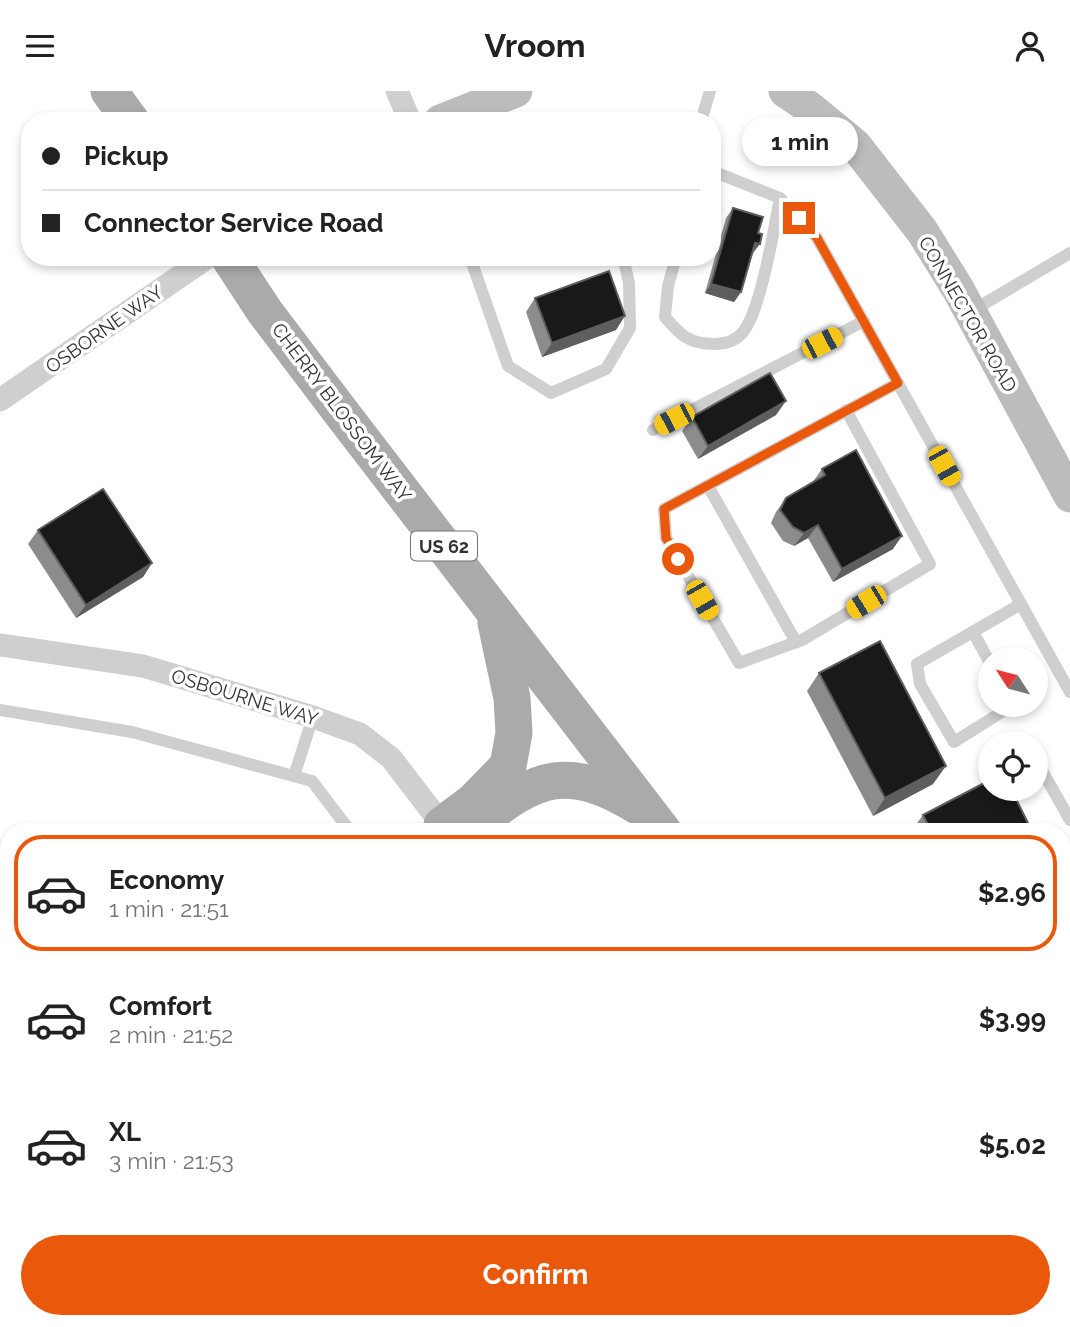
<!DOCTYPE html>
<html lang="en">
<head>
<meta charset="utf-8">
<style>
	body { margin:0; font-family:Raleway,sans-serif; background:#f6f6f6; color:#222; height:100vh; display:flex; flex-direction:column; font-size:26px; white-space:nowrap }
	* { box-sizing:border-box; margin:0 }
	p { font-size:23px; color:#767676 }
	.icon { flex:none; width:38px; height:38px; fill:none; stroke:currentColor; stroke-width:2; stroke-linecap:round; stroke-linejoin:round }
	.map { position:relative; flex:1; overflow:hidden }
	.sheet { position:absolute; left:0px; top:732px; width:1071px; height:506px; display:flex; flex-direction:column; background:#fff; border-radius:28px 28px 0 0; box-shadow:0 4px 10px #0003 }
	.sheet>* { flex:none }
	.banner { position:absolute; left:21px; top:21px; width:700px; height:154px; border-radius:28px; box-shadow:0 4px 10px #0003; display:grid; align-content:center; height:154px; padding:0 21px; background:#fff }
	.needle { width:46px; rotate:306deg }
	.fabs { position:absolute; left:978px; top:556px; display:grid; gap:14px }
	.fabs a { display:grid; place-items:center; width:70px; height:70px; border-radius:50%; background:#fff; box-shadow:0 4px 10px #0003; font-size:35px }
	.end { position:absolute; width:32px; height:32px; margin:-16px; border:9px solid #ea580c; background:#fff; box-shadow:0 0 0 4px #fff }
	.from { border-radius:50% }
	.bubble { position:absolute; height:49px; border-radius:24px; background:#fff; box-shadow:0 4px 10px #0003; font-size:23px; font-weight:700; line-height:49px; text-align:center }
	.car { position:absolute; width:21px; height:42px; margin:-21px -10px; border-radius:9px; box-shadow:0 0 5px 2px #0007; background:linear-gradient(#f5c518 24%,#345 0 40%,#f5c518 0 76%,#345 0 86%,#f5c518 0) }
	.banner b { display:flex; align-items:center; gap:24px; height:66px; font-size:26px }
	.banner b+b { border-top:2px solid #e0e0e0 }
	.banner i { width:18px; height:18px; background:#222 }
	ul { padding:12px 0 0; list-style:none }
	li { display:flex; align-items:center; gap:21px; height:116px; margin:0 14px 10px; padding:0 7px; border:4px solid transparent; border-radius:28px }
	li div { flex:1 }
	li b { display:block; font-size:26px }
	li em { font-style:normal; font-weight:700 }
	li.selected { border-color:#ea580c }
	li>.icon { width:63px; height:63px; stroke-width:1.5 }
	.cta { display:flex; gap:14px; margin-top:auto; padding:14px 21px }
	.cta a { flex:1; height:80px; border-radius:42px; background:#ea580c; color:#fff; font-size:28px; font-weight:700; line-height:80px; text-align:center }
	header { display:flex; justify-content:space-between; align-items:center; height:91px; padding:0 21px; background:#fff; font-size:32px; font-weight:700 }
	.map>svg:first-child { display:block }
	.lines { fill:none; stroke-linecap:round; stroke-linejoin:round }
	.service { stroke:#cfcfcf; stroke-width:12 }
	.minor { stroke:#cfcfcf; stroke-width:23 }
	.secondary { stroke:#bcbcbc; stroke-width:33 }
	.primary { stroke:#aaa; stroke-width:37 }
	.wall { fill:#8c8c8c }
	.shaded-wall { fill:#5e5e5e }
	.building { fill:#191919; stroke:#5e5e5e; stroke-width:2 }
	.route { stroke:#ea580c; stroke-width:9 }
	.labels { text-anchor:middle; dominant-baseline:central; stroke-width:7; stroke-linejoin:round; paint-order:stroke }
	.shield { fill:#fff; stroke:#707070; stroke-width:2 }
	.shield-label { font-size:18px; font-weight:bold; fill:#323232 }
	.street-label { font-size:19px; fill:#323232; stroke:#fff }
</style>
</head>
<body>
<header><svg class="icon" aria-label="menu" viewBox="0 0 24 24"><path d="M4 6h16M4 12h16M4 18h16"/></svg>Vroom<svg class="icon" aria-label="person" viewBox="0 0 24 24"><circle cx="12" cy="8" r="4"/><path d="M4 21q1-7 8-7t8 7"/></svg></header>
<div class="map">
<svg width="1070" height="1236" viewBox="0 0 1070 1236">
	<rect width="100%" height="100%" fill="#fff"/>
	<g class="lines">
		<g class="service">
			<polyline points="701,30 710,0"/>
			<polyline points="712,80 780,107 817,147 1070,601"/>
			<polyline points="470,166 508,275 551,302 606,278 630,237 629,192 623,166"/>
			<path d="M676 166 668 195 665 226C681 244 688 253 714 253 724 253 736 250 743 241 761 219 774 137 780 107"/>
			<polyline points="970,221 1070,162"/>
			<polyline points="846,319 930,473 802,549 739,572 666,447 664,418 898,292"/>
			<polyline points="653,339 864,230"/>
			<polyline points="708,395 796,551"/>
			<polyline points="973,541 990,572"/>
			<polyline points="1013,614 954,651 920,593 917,573 1021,513"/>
			<polyline points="0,619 132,641 312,690 350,740"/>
			<polyline points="1036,669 1070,729"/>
			<polyline points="294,685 313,626"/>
			<polyline points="1062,872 1070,867"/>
			<polyline points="0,967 9,979"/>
			<polyline points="192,1228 197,1236"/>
			<polyline points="491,1236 492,1228"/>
			<polyline points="773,1236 774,1228"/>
		</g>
		<g class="minor">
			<polyline points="397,0 410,30"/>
			<polyline points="0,309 208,166"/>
			<polyline points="0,554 143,575 313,626 360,643 391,667 447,740"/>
			<polyline points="561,1236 562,1228"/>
		</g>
		<g class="secondary">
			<polyline points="785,0 810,17 855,54 922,140 958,198 1070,405"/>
			<polyline points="440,30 516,0"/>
		</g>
		<g class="primary">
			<polyline points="109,0 131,30"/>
			<polyline points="229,166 265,221 340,320 663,740"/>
			<polyline points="442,734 474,710 508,675 514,642 512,607 496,532"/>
			<path d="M474 735C538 684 567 672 641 717"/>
			<polyline points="975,1228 979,1236"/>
			<polyline points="1041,1228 1045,1236"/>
		</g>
	</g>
	<g class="wall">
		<polygon points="733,117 753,162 741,201 734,211 705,202 726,127"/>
		<polygon points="535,207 616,239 542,266 526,221"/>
		<polygon points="776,324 698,368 682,340 692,326"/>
		<polygon points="822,378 893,458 833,491 808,447 794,455 783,450 771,432 776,421 786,407 812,392"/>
		<polygon points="38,439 152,472 143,486 76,527 28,453"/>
		<polygon points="819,582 933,693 873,725 807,600"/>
		<polygon points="923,724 1032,740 911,740"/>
		<polygon points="1070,894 1070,930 1062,915 1062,903"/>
	</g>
	<g class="shaded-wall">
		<polygon points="755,152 760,153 753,162 749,161"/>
		<polygon points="711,193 741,201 734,211 705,202"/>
		<polygon points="625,225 616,239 542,266 552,252"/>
		<polygon points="786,310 776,324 698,368 708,355"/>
		<polygon points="818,434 808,447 794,455 804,442"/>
		<polygon points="902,445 893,458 833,491 842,478"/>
		<polygon points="152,472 143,486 76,527 86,514"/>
		<polygon points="946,675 933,693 873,725 885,707"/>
		<polygon points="714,1228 721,1228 712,1236 705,1236"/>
	</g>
	<g class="building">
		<polygon points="733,117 763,126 758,142 762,143 760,153 755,152 741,201 711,193"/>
		<polygon points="609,180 625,225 552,252 535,207"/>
		<polygon points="770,282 786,310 708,355 692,326"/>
		<polygon points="856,359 902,445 842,478 818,434 804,442 793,436 780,419 786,407 825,384 822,378"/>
		<polygon points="103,398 152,472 86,514 38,439"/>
		<polygon points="880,550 946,675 885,707 819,582"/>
		<polygon points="990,689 990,698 1011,698 1032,740 931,740 923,724"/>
		<polygon points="0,1049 9,1060 9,1228 83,1228 78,1232 81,1236 0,1236"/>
		<polygon points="662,1228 714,1228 705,1236 654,1236"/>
	</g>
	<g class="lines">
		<polyline class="route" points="678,468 666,447 664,418 898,292 817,147 799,127"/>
	</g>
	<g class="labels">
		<rect class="shield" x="411" y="440.5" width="66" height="29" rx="5"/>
		<g class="shield-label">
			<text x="444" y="455">US 62</text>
		</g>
		<g class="street-label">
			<text transform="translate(968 223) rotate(60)">CONNECTOR ROAD</text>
			<text transform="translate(104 238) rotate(-35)">OSBORNE WAY</text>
			<text transform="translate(342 321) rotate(53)">CHERRY BLOSSOM WAY</text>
			<text transform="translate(245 606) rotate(17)">OSBOURNE WAY</text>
		</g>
	</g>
</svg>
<div class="fabs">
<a><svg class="needle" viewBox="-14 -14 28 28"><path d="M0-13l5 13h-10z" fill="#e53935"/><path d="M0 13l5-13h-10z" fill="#767676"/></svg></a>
<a><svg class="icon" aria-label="locate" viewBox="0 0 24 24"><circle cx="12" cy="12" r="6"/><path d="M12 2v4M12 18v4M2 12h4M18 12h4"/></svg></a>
</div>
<i class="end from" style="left:678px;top:468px"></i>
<i class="end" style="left:799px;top:127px"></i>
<div class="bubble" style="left:742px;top:26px;width:116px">1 min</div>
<i class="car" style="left:822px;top:252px;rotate:63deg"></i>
<i class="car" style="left:674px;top:328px;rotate:243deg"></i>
<i class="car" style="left:944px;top:375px;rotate:151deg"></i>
<i class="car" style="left:702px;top:509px;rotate:150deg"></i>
<i class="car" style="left:866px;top:511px;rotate:239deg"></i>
<div class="banner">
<b><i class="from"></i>Pickup</b>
<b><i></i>Connector Service Road</b>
</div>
<section class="sheet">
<ul>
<li class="selected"><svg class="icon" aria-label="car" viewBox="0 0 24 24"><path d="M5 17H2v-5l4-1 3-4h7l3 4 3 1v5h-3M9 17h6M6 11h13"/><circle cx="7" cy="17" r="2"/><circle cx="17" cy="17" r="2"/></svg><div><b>Economy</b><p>1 min · 21:51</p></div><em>$2.96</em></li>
<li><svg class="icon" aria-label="car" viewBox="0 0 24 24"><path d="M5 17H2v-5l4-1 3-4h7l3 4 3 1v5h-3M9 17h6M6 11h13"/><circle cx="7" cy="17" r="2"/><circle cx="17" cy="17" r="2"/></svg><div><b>Comfort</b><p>2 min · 21:52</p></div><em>$3.99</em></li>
<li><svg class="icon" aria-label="car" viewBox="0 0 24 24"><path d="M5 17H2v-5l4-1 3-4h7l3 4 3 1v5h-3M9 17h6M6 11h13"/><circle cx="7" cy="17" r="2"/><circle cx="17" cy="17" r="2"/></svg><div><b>XL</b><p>3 min · 21:53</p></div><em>$5.02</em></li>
</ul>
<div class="cta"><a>Confirm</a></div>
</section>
</div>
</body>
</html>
